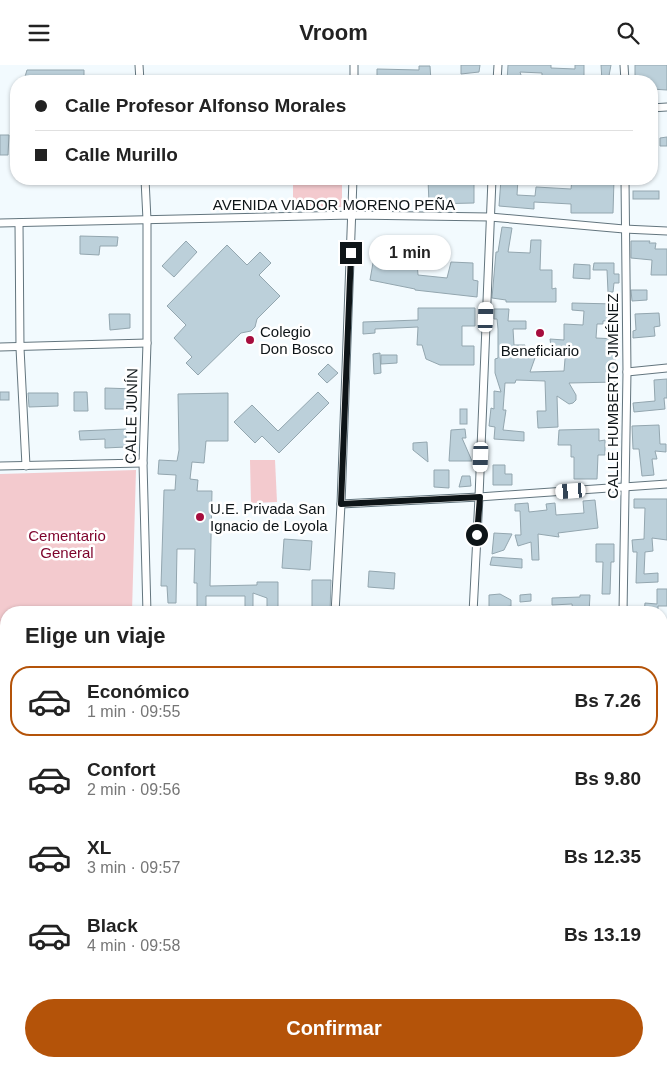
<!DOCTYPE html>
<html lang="es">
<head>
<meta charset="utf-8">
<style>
	body { margin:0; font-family:Arial,sans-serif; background:#f2f2f2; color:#222; height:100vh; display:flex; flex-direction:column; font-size:19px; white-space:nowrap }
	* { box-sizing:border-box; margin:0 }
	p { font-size:16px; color:#767676 }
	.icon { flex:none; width:28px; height:28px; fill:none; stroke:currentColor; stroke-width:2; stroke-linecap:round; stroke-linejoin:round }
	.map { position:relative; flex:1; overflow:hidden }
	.panel { position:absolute; left:0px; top:541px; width:668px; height:461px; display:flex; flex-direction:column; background:#fff; border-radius:20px 20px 0 0; box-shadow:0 1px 4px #0004 }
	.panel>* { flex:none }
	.top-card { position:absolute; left:10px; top:10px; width:648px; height:110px; border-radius:20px; box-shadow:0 1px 4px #0004; display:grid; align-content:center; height:110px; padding:0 25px; background:#fff }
	.end { position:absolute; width:22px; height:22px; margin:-11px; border:6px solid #0e1518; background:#fff; box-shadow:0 0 0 2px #fff }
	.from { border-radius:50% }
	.bubble { position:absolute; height:35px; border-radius:18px; background:#fff; box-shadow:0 1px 4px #0004; font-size:16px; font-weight:700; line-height:35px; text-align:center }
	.car { position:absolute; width:15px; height:30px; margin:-15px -8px; border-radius:6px; box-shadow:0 0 4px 1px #0007; background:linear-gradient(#fff 24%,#345 0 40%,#fff 0 76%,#345 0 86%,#fff 0) }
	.top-card b { display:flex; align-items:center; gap:18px; height:48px; font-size:19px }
	.top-card b+b { border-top:1px solid #e0e0e0 }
	.top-card i { width:12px; height:12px; background:#222 }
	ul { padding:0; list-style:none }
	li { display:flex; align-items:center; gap:15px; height:70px; margin:0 10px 8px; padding:0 15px; border:2px solid transparent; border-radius:20px }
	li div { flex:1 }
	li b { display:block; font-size:19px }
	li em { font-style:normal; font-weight:700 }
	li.current { border-color:#b45309 }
	li>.icon { width:45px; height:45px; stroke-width:1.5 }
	h2 { padding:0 25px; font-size:22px; line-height:60px }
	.button { display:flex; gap:10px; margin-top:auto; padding:10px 25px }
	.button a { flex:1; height:58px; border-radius:30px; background:#b45309; color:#fff; font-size:20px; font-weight:700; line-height:58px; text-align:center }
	header { display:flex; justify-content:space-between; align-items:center; height:65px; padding:0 25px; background:#fff; font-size:22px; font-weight:700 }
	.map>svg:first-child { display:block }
	.green { fill:#f3cace }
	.building { fill:#bcd0da; stroke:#93a6af }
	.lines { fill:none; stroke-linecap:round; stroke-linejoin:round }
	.minor-casing { stroke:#63757e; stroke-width:9 }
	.tertiary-casing { stroke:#63757e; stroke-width:11 }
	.secondary-casing { stroke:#63757e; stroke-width:12 }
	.minor { stroke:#fff; stroke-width:7 }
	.tertiary { stroke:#fff; stroke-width:9 }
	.secondary { stroke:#fff; stroke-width:10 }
	.route { stroke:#0e1518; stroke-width:6 }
	.poi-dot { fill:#a60d3e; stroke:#fff; stroke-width:2 }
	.labels { text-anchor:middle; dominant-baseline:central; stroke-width:5; stroke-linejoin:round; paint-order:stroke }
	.street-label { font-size:15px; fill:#0e1518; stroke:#fff }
	.poi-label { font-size:15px; fill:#0e1518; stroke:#fff; text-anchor:start }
	.park-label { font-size:15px; fill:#7d022b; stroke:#fff }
</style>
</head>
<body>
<header><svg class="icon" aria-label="menu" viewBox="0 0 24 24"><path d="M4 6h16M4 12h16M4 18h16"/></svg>Vroom<svg class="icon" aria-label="search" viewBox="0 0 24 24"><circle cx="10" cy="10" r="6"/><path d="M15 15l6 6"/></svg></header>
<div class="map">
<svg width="667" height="1002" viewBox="0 0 667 1002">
	<rect width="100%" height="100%" fill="#f2fafe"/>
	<g class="green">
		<polygon points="293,114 342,114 342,142 293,143"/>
		<polygon points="250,395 275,395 277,437 251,438"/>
		<polygon points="136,405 132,547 6,548 6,589 0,589 0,409"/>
		<polygon points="667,611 667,843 661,837 661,615"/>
	</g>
	<g class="building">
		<polygon points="461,0 480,0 479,7 461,9"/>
		<polygon points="508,0 551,0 551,3 575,4 575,0 584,0 584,16 542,16 542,8 520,7 523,16 507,16"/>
		<polygon points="601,0 611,0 608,16 602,16"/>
		<polygon points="635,0 667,0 667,25 651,24 651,16 635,16"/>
		<polygon points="419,1 430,1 431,16 377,16 377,4 419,5"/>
		<polygon points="27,5 84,5 84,16 24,15"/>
		<polygon points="0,70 9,70 8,90 0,90"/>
		<polygon points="667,72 667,81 660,81 660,73"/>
		<polygon points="428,114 436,114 436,118 474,117 474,138 429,139"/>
		<polygon points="501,114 518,114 517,130 535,131 536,122 571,124 572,114 614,114 613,148 571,148 571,139 534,137 534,144 499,141"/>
		<rect x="633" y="126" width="26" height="8"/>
		<polygon points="502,162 512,163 508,187 530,188 531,175 541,175 540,205 552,205 552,224 556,223 556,237 506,237 506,235 492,233 496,187 498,187"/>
		<polygon points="80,171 118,172 117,181 100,181 99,190 80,189"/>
		<polygon points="398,174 418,174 417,190 433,189 431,197 417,197 418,210 447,213 451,197 473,198 473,215 478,216 477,232 415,225 415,224 370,215 374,192 384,194 397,193"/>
		<polygon points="186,176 197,187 174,212 162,201"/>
		<polygon points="631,176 650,176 649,178 656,178 655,184 667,184 667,210 651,210 652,195 631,193"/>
		<polygon points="227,180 247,200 260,187 271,198 259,210 280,231 257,254 255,262 251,266 241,268 198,310 186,298 192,292 174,273 186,260 167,241"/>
		<polygon points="594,198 614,198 614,209 619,209 619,218 614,218 613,227 608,227 607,205 593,205"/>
		<polygon points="574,199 590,200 590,214 573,213"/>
		<polygon points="631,225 647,225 647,235 632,236"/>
		<polygon points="572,238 615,239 615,255 603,256 603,259 597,259 596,273 616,274 615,305 617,304 617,317 569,318 576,330 576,335 573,338 569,339 557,331 558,362 538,363 537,346 546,346 545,316 516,315 515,318 505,318 503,345 506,345 503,365 524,367 524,376 494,374 495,362 489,361 491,343 494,344 494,326 501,327 495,308 495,294 498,293 498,264 497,254 494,254 494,244 509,244 508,256 526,256 526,264 513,264 514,280 525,280 522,291 536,290 530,307 564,306 566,282 551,282 550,274 564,275 564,259 583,260 584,246 572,245"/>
		<polygon points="418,243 475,243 475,261 462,261 462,281 474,281 474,300 440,300 426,294 422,280 417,280 418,262 375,264 375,268 363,269 363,257 418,255"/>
		<polygon points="659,248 660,261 654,262 655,271 633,273 633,266 636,265 635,249"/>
		<polygon points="109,249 130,249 130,263 110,265"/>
		<polygon points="380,288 381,308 374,309 373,289"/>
		<polygon points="381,290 397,290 397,298 381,299"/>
		<polygon points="328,299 338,308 327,318 318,309"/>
		<polygon points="667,314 667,333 664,333 665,344 634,347 633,338 655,336 654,315"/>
		<polygon points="105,323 136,324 135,344 105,344"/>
		<rect x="0" y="327" width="9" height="8"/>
		<polygon points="74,327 87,327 88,346 74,346"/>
		<polygon points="318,327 329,338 279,388 262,371 255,378 234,357 252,340 278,366"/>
		<polygon points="28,328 58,328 58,341 29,342"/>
		<polygon points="228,328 228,376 206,376 204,398 192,397 190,414 198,415 197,426 212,426 210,521 257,520 257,517 278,517 278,548 267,548 267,533 253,528 253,546 245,546 245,531 206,531 206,548 197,548 197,518 194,518 195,484 177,484 176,538 168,538 167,521 161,521 164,425 175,425 176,410 158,409 159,395 177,396 179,385 178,329"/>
		<rect x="460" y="344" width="7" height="15"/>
		<polygon points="659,360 660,379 666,379 666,387 655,386 657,394 652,394 654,410 642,411 639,384 633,384 632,361"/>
		<polygon points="126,364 126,382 105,383 105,374 80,375 79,366"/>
		<polygon points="465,364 466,373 462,373 472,396 449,396 451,365"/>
		<polygon points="599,364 599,376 605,375 605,390 598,390 597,414 574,414 574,392 571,392 571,380 558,380 559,365"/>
		<polygon points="427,377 428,397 413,385 413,378"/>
		<polygon points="493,400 505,400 505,409 512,409 512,420 493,420"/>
		<polygon points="434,405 449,405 449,423 434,422"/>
		<polygon points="462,411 470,411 471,421 459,422"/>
		<polygon points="634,434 667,434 667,475 652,473 653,486 645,487 644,509 658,508 658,517 636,518 637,487 633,487 632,475 644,474 645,443 634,443"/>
		<polygon points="595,435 598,463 558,468 559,472 538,469 539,495 532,495 531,477 518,481 515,470 521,470 520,446 515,446 515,439 528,438 529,447 547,445 546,439 555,438 556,450 584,448 583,436"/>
		<polygon points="494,468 512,469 504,485 492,489"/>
		<polygon points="284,474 312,476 310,505 282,503"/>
		<polygon points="596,479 614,479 614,497 611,497 610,529 602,529 603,497 596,497"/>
		<polygon points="492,492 522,494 522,503 490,500"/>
		<polygon points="369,506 395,508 394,524 368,522"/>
		<polygon points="312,515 331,515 330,548 312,548"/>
		<polygon points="657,524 667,524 667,541 658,541 658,548 644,548 645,538 657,539"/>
		<polygon points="500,529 511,535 511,541 503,542 502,548 489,548 489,530"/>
		<polygon points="531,529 531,536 520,537 520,530"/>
		<polygon points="580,530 590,530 589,548 573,548 572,539 552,540 552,533 580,532"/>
	</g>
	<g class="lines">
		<defs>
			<g id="minor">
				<polyline points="139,0 140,16"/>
				<polyline points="624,0 625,16"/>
				<polyline points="354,16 354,0"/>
				<polyline points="497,16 498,0"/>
				<polyline points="651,43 667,42"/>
				<polyline points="145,114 147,155 147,278 143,398 147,548"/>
				<polyline points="0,158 352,150 490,152 624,164 667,166"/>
				<polyline points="19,158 20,283 26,401"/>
				<polyline points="0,282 147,278"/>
				<polyline points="627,307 667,303"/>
				<polyline points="0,401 143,398"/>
				<polyline points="341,439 479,432 667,419"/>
				<polyline points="335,548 341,439 353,114"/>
				<polyline points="473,548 479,432 492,114"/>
				<polyline points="623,548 627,307 625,114"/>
				<polyline points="661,874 667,887"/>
				<polyline points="661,902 667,902"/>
				<polyline points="147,996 147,1002"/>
				<polyline points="519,1002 519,996"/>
			</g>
			<g id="tertiary">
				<polyline points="661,576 667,576"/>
				<polyline points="0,597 6,597"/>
				<polyline points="0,611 6,611"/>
				<polyline points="330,1002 330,996"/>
			</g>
			<g id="secondary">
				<polyline points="0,706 6,974"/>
				<polyline points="7,996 7,1002"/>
				<polyline points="17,996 17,1002"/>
			</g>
		</defs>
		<use href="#minor" class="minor-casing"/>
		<use href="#tertiary" class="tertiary-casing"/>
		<use href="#secondary" class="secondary-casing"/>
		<use href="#minor" class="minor"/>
		<use href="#tertiary" class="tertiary"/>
		<use href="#secondary" class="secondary"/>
	</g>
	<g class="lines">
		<polyline class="route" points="351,188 341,439 480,432 477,470"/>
	</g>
	<g class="poi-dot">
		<circle cx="540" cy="268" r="5"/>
		<circle cx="250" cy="275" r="5"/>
		<circle cx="200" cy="452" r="5"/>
	</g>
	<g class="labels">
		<g class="street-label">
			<text x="334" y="139">AVENIDA VIADOR MORENO PEÑA</text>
			<text transform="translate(612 331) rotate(-90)">CALLE HUMBERTO JIMÉNEZ</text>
			<text transform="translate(131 351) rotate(-89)">CALLE JUNÍN</text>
		</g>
		<g class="poi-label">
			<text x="260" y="266">Colegio<tspan x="260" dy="17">Don Bosco</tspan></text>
			<text x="540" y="285" text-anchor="middle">Beneficiario</text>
			<text x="210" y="443">U.E. Privada San<tspan x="210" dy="17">Ignacio de Loyola</tspan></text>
		</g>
		<g class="park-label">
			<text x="67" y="470">Cementario<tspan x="67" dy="17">General</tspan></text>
		</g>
	</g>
</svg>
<i class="end from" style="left:477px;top:470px"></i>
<i class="end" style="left:351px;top:188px"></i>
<div class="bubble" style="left:369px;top:170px;width:82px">1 min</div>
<i class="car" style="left:486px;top:252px;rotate:2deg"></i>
<i class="car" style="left:481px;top:392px;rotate:182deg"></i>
<i class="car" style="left:571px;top:426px;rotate:266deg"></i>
<div class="top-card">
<b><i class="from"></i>Calle Profesor Alfonso Morales</b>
<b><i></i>Calle Murillo</b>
</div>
<section class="panel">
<h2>Elige un viaje</h2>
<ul>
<li class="current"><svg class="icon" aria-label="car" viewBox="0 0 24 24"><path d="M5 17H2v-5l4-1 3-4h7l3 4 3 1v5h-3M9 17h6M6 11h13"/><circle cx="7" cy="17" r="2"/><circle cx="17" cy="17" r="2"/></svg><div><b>Económico</b><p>1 min · 09:55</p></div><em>Bs 7.26</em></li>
<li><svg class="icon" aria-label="car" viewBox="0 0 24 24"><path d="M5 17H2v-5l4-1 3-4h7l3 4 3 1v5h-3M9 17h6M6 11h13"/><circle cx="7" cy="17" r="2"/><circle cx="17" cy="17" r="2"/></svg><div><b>Confort</b><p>2 min · 09:56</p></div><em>Bs 9.80</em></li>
<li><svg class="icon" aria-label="car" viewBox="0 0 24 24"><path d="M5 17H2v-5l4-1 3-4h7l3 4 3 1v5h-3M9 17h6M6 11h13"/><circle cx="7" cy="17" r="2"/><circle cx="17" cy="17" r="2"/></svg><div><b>XL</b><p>3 min · 09:57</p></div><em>Bs 12.35</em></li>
<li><svg class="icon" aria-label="car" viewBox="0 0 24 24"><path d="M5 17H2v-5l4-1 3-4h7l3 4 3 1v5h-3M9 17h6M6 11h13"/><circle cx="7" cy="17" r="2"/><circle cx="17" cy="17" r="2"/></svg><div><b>Black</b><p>4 min · 09:58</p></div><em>Bs 13.19</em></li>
</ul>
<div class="button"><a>Confirmar</a></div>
</section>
</div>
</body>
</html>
